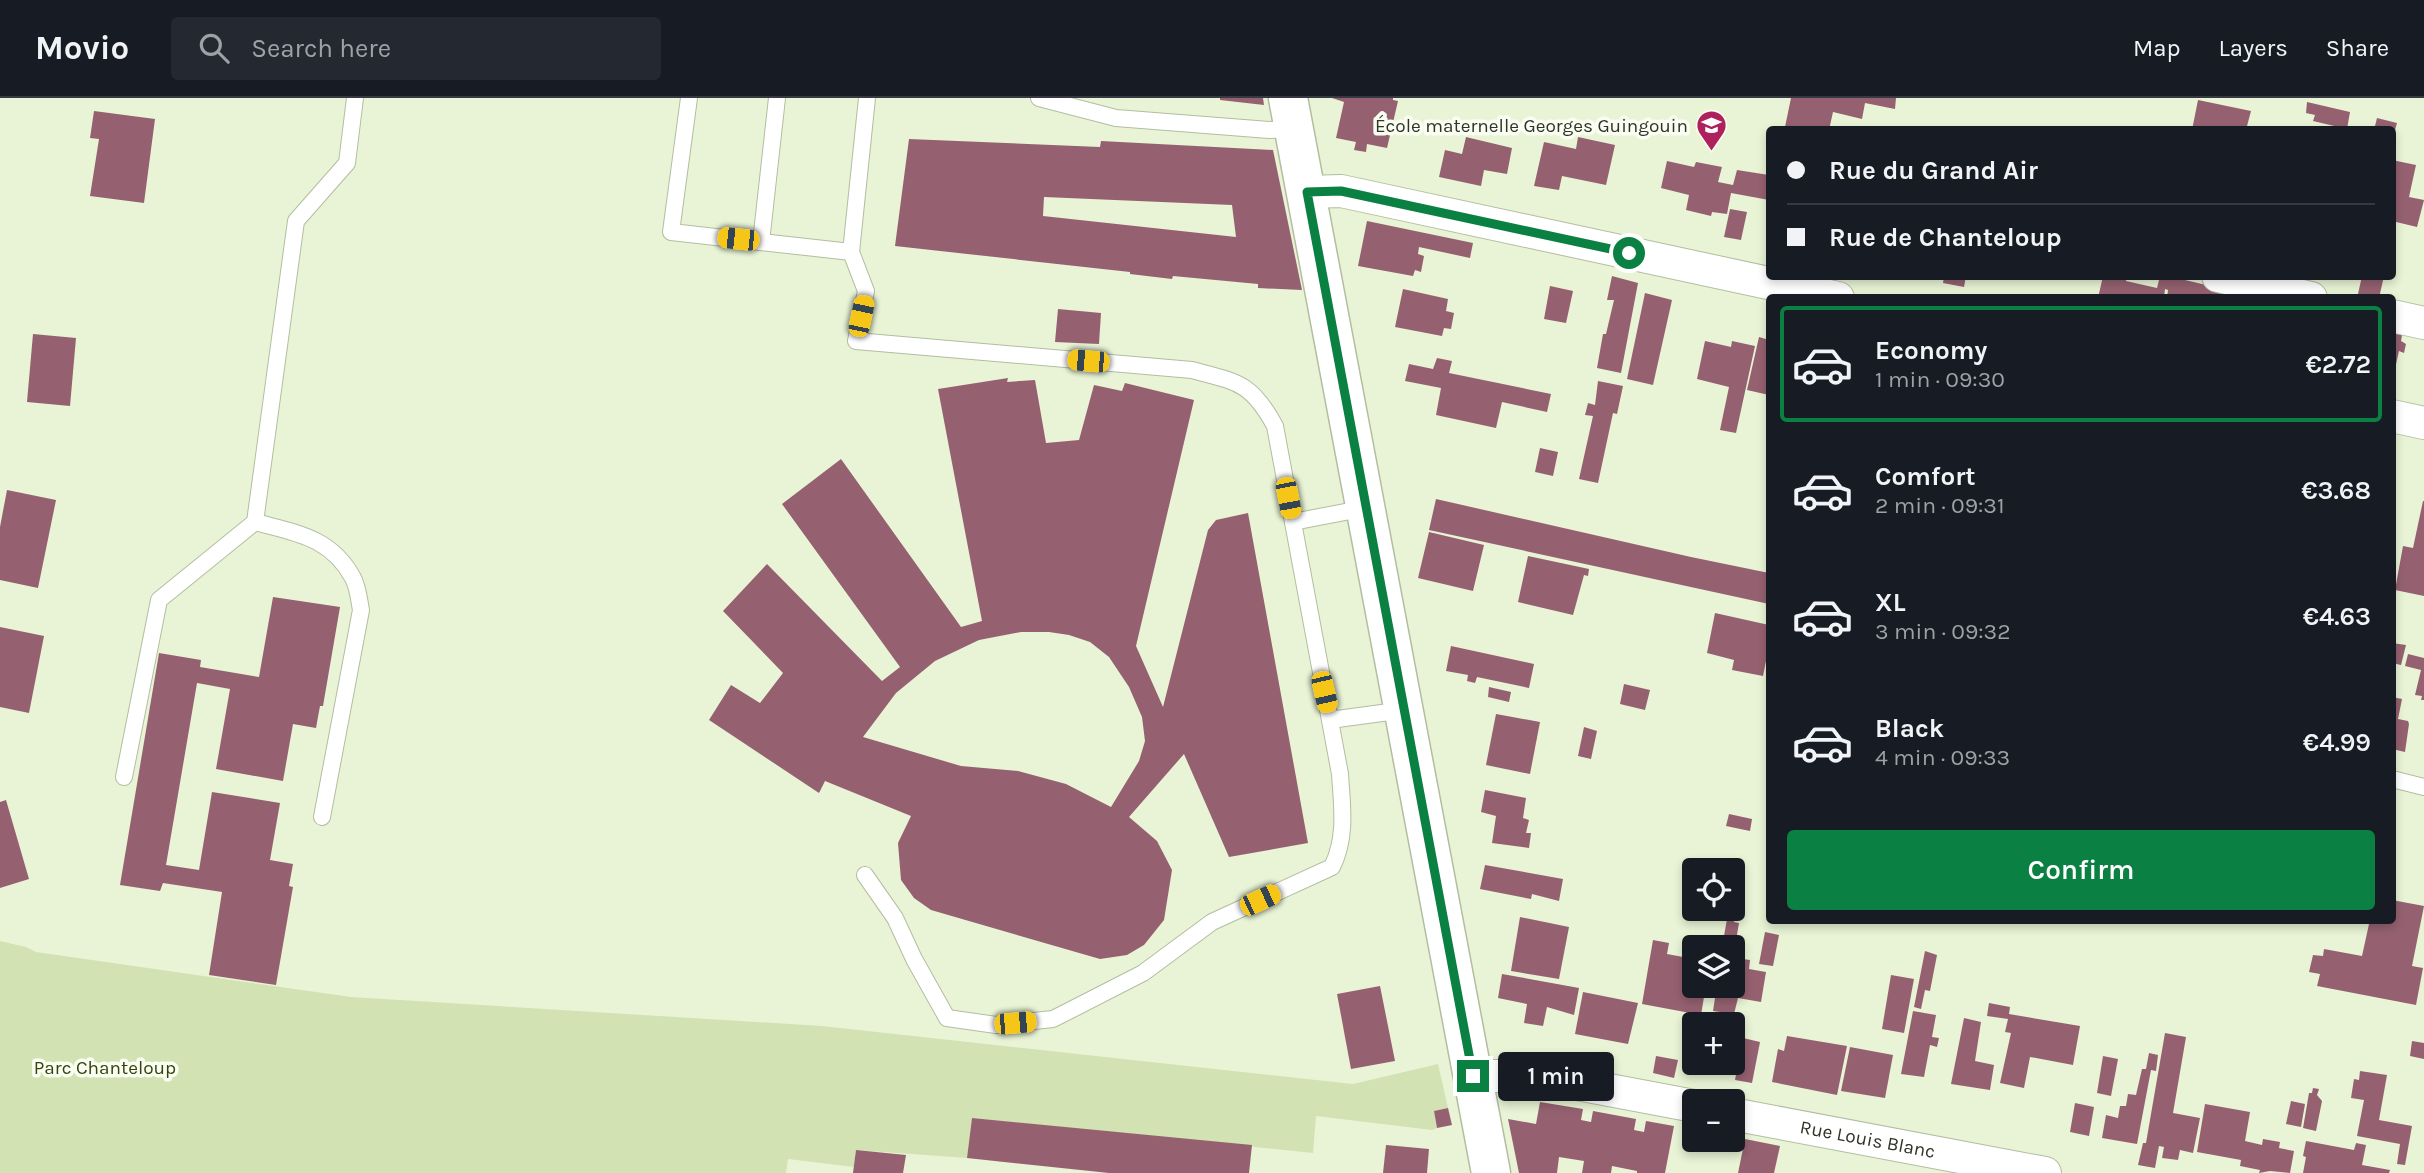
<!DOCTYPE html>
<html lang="en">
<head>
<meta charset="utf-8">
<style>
	body { margin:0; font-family:Karla,sans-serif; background:#242831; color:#f1f3f6; height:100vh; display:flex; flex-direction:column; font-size:26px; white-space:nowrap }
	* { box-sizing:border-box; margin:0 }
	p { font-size:23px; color:#9ea1a6 }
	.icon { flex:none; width:38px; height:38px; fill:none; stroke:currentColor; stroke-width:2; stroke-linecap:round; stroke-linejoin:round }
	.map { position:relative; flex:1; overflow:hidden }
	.panel { position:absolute; left:1766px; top:196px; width:630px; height:630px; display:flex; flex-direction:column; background:#171b24; border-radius:7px; box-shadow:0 4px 10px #0003 }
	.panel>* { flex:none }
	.hud { position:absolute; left:1766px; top:28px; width:630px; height:154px; border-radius:7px; box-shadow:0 4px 10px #0003; display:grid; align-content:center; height:154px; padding:0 21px; background:#171b24 }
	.buttons { position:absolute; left:1682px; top:760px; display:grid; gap:14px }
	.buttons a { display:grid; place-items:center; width:63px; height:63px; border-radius:7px; background:#171b24; box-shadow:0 4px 10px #0003; font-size:35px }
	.end { position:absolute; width:32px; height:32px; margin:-16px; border:9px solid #0b8043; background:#fff; box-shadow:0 0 0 4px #fff }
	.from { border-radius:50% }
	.bubble { position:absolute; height:49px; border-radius:7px; background:#171b24; box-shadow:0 4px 10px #0003; font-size:23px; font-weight:600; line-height:49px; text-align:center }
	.car { position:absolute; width:21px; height:42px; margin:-21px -10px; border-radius:9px; box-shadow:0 0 5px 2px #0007; background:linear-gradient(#f5c518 24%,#345 0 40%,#f5c518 0 76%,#345 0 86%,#f5c518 0) }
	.hud b { display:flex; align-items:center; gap:24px; height:66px; font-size:26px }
	.hud b+b { border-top:2px solid #363941 }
	.hud i { width:18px; height:18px; background:#f1f3f6 }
	ul { padding:12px 0 0; list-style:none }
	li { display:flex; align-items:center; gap:21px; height:116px; margin:0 14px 10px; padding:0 7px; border:4px solid transparent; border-radius:7px }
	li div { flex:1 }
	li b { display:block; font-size:26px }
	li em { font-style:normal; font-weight:600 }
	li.selected { border-color:#0b8043 }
	li>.icon { width:63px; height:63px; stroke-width:1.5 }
	.primary-button { display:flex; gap:14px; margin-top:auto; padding:14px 21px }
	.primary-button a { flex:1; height:80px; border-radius:7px; background:#0b8043; color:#fff; font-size:28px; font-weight:600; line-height:80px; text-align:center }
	header { display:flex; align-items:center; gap:42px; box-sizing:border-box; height:98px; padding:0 35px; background:#171b24; border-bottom:2px solid #363941 }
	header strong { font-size:33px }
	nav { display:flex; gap:38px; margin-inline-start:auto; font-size:24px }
	.search { width:490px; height:63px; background:#242831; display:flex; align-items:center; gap:18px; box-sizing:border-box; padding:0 24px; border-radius:7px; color:#9ea1a6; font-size:26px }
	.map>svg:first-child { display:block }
	.green { fill:#d2e2b3 }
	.building { fill:#956170; fill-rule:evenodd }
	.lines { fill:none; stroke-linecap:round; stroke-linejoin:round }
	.service-casing { stroke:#b3bda1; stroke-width:18 }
	.minor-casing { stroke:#b3bda1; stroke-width:34 }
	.tertiary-casing { stroke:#b3bda1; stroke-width:41 }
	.service { stroke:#fff; stroke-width:16 }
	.minor { stroke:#fff; stroke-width:32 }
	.tertiary { stroke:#fff; stroke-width:38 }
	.route { stroke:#0b8043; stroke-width:9 }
	.labels { text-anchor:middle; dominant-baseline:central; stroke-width:7; stroke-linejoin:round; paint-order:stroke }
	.poi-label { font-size:19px; fill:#303428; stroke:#fafef2; text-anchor:end }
	.park-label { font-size:19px; fill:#35430b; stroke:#fafef2 }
	.street-label { font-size:19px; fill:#303428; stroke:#fafef2 }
</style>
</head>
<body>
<header>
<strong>Movio</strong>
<div class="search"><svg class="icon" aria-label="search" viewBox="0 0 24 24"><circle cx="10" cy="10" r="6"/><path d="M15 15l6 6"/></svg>Search here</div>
<nav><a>Map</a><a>Layers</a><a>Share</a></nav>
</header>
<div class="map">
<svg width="2424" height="1075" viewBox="0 0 2424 1075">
	<rect width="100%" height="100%" fill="#e9f4d6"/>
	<polygon class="green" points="0,843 26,849 36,854 351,899 822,928 1353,986 1438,966 1448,1010 1434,1013 1437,1030 1432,1032 1316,1018 1313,1055 972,1020 967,1060 856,1052 854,1069 788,1061 786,1075 0,1075"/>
	<g class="building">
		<polygon points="1220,0 1263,0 1264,7 1220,2"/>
		<polygon points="1332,0 1393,0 1393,2 1398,3 1387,50 1367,46 1366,54 1354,52 1356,44 1336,40 1344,4"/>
		<polygon points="1791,0 1896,0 1895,11 1865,5 1862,21 1833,14 1829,32 1798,32 1785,29"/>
		<polygon points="2198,2 2251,13 2246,32 2192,32"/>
		<polygon points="2307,4 2350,14 2347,31 2313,23 2315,17 2306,15"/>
		<polygon points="94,13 155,21 144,105 90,98 99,41 90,40"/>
		<polygon points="2377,20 2397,25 2393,39 2392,32 2374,32"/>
		<polygon points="1466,39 1512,50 1507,76 1484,72 1481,88 1439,79 1445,52 1462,56"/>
		<polygon points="1578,39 1615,47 1606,87 1562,78 1559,92 1534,88 1544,44 1576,51"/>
		<path d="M909 41 1100 49 1101 43 1273 52 1302 192 1258 190V186L1173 178 1172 181 1130 176V174L895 148ZM1044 99 1232 107 1236 139 1043 118Z"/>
		<polygon points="2392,62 2416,67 2409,99 2424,102 2417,129 2392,123"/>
		<polygon points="1667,63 1694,69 1696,64 1722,69 1718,84 1733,87 1737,72 1769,77 1769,102 1731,95 1727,116 1712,114 1711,118 1686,112 1689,97 1661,90"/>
		<polygon points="1730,111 1747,114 1741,142 1724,139"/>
		<polygon points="1367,123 1473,145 1470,160 1419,149 1418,156 1424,158 1421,174 1415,172 1413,178 1358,168"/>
		<polygon points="1612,178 1638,185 1621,275 1597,270 1603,236 1606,236 1614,202 1607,202"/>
		<polygon points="1944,178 1966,178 1964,189 1943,185"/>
		<polygon points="2103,178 2118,181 2118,178 2126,178 2126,183 2157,190 2160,178 2168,178 2240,195 2239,200 2167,200 2168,192 2165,191 2164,200 2098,200"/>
		<polygon points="2362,178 2384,178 2379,200 2358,196"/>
		<polygon points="1550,188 1573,193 1566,225 1544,221"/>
		<polygon points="1403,191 1448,201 1446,213 1454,215 1451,231 1444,230 1442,238 1395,229"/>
		<polygon points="1645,195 1672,202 1653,287 1627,281"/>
		<polygon points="1058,211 1101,215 1099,246 1055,244"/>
		<polygon points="2392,228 2403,231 2401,243 2406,246 2404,255 2399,253 2393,280"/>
		<polygon points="33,236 76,240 70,308 27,304"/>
		<polygon points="1759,239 1769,242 1769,297 1747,292"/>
		<polygon points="1705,243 1731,249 1732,243 1755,248 1736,335 1720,332 1729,289 1697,281"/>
		<polygon points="1437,260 1452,263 1449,275 1551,296 1547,314 1502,304 1496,330 1436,317 1441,290 1405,283 1409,266 1433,271"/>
		<path d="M1008 280 1007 284 1035 282 1046 345 1079 342 1094 287 1122 293 1125 285 1194 302 1136 548 1163 609 1208 432 1216 422 1248 415 1308 745 1229 759 1184 656 1129 719 1157 743 1172 772 1164 822 1144 847 1127 857 1100 861 931 812 914 800 901 782 898 745 911 718 825 683 819 695 709 622 731 587 760 605 783 575 723 513 767 466 882 583 900 569 782 406 841 361 961 529 982 523 938 291ZM1021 534H1049L1069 537 1090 544 1109 559 1129 589 1142 619 1145 643 1139 663 1111 709 1066 686 1018 673 961 668 863 639 896 595 935 563 979 542Z"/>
		<polygon points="1598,283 1623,288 1617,316 1613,315 1598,385 1579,381 1593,318 1585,317 1588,305 1595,307"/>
		<polygon points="1540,350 1558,354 1553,378 1535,374"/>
		<polygon points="7,392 56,402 38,490 0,482 0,429"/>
		<polygon points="1436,401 1691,459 1769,475 1769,506 1429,432"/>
		<polygon points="2423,403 2424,403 2424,498 2395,492 2403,448 2413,450"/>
		<polygon points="1429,434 1484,447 1473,493 1418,480"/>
		<polygon points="1528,458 1589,471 1588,478 1584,477 1573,517 1518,504"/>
		<polygon points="273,499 340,509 323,608 320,608 316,630 293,626 283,683 216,671 230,591 197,585 166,767 199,772 212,694 280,705 270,762 293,766 289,788 293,789 276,887 209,877 222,794 163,785 160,793 120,787 159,555 201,562 200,569 259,579"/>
		<polygon points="1715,515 1769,527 1769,548 1763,578 1732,572 1734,562 1707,555"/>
		<polygon points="0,529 44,538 29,615 0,609"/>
		<polygon points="2392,545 2406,547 2401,567 2392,565"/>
		<polygon points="1451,548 1534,566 1529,590 1477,579 1475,585 1467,583 1468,577 1446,573"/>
		<polygon points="2408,556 2424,560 2424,602 2421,602 2422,598 2415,597 2421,572 2405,568"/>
		<polygon points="1624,586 1650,592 1645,612 1620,606"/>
		<polygon points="1489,589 1511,594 1509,604 1488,599"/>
		<polygon points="2392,599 2402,601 2398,621 2408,623 2409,626 2405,654 2392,651"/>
		<polygon points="1496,616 1540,624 1530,676 1486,667"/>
		<polygon points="1584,629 1597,633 1591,661 1578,658"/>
		<polygon points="1485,692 1526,700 1523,720 1529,722 1526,735 1531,735 1529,750 1492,745 1496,718 1481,714"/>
		<polygon points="6,702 29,781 0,790 0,704"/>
		<polygon points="1729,716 1752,721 1750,733 1726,728"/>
		<polygon points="1485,767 1563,781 1559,803 1532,796 1531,801 1480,791"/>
		<polygon points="2392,802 2424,808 2412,868 2423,870 2416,907 2317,888 2320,876 2309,874 2313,857 2323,858 2324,851 2362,858 2369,826 2359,822 2392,822"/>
		<polygon points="1729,810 1736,811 1734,824 1739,825 1734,854 1732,849 1722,849"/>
		<polygon points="1520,819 1569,829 1559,881 1511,873"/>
		<polygon points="1765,834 1779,837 1773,868 1759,866"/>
		<polygon points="1653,842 1669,845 1667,856 1694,861 1694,887 1706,887 1701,917 1642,906"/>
		<polygon points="1925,853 1937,857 1930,893 1925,892 1921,911 1914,909"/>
		<polygon points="1743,861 1750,862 1749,871 1766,874 1761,904 1738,900 1734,916 1713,913 1717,887 1732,887 1732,867 1742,869"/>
		<polygon points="1502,876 1579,890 1574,917 1547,909 1543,928 1524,925 1527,906 1498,900"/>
		<polygon points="1891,877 1914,881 1904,935 1882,931"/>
		<polygon points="1380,888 1395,963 1351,971 1337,896"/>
		<polygon points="1583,894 1638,905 1628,946 1575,936"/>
		<polygon points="1989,905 2010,909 2009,916 2080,928 2073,967 2030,959 2024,990 2000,985 2011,935 2005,934 2008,921 1987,918"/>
		<polygon points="1913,913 1936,917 1932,939 1939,940 1937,949 1930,947 1924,979 1901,976"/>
		<polygon points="1964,920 1981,924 1975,963 1994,967 1990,992 1951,986"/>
		<polygon points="2165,935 2186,939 2173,1015 2200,1020 2193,1055 2180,1052 2178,1062 2162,1060 2164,1049 2159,1048 2155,1070 2138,1067 2143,1045 2146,1045"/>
		<polygon points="1787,938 1847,948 1837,997 1772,984 1778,951 1784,953"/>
		<polygon points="1743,940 1760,944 1752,985 1735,982"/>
		<polygon points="2412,943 2424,945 2424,961 2410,958"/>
		<polygon points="1850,949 1893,957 1885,1000 1841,993"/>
		<polygon points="2149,955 2158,957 2156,973 2151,972 2137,1046 2102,1040 2106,1017 2118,1020 2120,1008 2126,1008 2128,996 2136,997 2142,971 2146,971"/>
		<polygon points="1656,958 1678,962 1674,980 1653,975"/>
		<polygon points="2103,958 2118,961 2111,998 2097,995"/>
		<polygon points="2360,973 2387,977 2379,1022 2412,1028 2405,1067 2397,1066 2400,1046 2357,1038 2364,1002 2351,1000 2354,981 2359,982"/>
		<polygon points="2313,990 2319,991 2317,997 2322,1003 2316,1033 2303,1030 2309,995 2312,995"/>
		<polygon points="2291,1003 2305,1006 2301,1029 2286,1026"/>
		<polygon points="1540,1004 1583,1011 1581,1022 1591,1024 1593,1013 1636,1021 1634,1032 1644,1034 1646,1023 1674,1028 1665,1075 1637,1075 1637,1073 1612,1068 1611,1075 1582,1075 1584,1063 1559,1059 1557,1075 1519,1075 1508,1021 1536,1026"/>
		<polygon points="2075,1005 2094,1009 2089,1038 2070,1034"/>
		<polygon points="2205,1006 2250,1014 2245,1043 2262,1047 2263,1041 2280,1044 2279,1050 2294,1053 2290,1075 2270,1073 2259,1075 2260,1072 2240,1068 2241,1062 2197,1054"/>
		<polygon points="1448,1010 1452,1027 1437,1030 1434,1013"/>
		<polygon points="972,1020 1252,1047 1249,1075 1109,1075 967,1060"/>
		<polygon points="1745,1041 1780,1048 1774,1075 1738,1075"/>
		<polygon points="2306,1043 2354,1052 2356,1045 2366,1047 2362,1067 2390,1072 2389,1075 2303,1075 2306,1059 2303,1058"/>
		<polygon points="1386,1047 1429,1051 1427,1075 1383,1075"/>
		<polygon points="856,1052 906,1057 903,1075 853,1075"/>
	</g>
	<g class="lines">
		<defs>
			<g id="service">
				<polyline points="689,0 671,134 851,154 867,0"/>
				<polyline points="1039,0 1116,20 1269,32 1294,31"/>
				<polyline points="761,144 777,0"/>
				<path d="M851 154 866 193 856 243 1192 272C1237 284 1251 284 1275 328L1340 676C1342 708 1347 739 1332 769L1212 824 1143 875 1053 921 996 927 947 920 914 861 895 820 865 777"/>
				<path d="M255 424C296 435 331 439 353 480 358 489 359 502 361 512L322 719"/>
				<polyline points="1293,424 1366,410"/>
				<polyline points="1330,622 1404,612"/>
				<polyline points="124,679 159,502 255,424 296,123 347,65 355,0"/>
				<polyline points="2392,681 2424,689"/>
			</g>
			<g id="minor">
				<polyline points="1307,94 1341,93 1838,200"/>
				<polyline points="2218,178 2311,200"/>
				<polyline points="2392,218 2424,225"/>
				<polyline points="2392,318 2424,325"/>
				<polyline points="1473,978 1535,978 1694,1008"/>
				<path id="s1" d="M1732 1016 2045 1075"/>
			</g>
			<polyline id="tertiary" points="1288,0 1491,1075"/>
		</defs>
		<use href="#service" class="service-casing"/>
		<use href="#minor" class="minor-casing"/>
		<use href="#tertiary" class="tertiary-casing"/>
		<use href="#service" class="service"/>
		<use href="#minor" class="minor"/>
		<use href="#tertiary" class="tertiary"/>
	</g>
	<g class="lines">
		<polyline class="route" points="1473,978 1307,94 1341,93 1629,155"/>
	</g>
	<defs>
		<symbol id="school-pin" viewBox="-11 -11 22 30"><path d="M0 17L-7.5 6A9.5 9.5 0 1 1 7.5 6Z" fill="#ae215d" stroke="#fafef2"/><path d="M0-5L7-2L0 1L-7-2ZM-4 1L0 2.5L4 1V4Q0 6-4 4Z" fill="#fff"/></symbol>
	</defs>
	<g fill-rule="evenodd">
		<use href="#school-pin" x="1694" y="10" width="35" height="47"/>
	</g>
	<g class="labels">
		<g class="poi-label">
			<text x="1688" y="28">École maternelle Georges Guingouin</text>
		</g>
		<g class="park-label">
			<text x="105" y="970">Parc Chanteloup</text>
		</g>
		<g class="street-label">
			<text stroke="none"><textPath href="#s1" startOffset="138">Rue Louis Blanc</textPath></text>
		</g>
	</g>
</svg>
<div class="buttons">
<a><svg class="icon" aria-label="locate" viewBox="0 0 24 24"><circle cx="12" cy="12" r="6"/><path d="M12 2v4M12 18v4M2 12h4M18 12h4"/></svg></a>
<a><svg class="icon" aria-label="layers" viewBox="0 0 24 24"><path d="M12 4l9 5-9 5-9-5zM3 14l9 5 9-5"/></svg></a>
<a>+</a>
<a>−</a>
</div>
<i class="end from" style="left:1629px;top:155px"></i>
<i class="end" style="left:1473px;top:978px"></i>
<div class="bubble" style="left:1498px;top:954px;width:116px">1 min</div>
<i class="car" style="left:738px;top:141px;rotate:276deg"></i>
<i class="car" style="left:861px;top:218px;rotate:12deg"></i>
<i class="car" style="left:1088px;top:263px;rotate:275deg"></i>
<i class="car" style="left:1288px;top:400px;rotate:169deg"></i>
<i class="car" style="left:1324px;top:594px;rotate:167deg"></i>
<i class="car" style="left:1260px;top:802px;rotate:65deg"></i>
<i class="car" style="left:1015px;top:925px;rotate:85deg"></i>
<div class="hud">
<b><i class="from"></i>Rue du Grand Air</b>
<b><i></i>Rue de Chanteloup</b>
</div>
<section class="panel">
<ul>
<li class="selected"><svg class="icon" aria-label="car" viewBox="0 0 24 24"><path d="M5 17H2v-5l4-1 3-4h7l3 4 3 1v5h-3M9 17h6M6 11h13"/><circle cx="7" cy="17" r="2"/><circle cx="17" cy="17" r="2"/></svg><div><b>Economy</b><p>1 min · 09:30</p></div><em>€2.72</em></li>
<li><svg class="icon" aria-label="car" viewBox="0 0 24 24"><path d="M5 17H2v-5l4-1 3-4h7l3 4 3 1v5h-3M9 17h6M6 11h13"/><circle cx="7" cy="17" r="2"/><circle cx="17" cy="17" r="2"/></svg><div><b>Comfort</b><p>2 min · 09:31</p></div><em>€3.68</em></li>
<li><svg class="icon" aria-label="car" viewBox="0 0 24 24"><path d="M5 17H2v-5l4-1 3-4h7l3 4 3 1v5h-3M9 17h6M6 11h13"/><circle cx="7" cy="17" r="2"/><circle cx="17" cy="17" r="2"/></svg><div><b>XL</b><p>3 min · 09:32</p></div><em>€4.63</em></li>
<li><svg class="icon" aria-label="car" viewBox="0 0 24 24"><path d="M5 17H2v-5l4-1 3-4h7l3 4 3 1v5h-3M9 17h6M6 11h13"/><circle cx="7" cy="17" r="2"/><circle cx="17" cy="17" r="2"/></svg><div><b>Black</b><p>4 min · 09:33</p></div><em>€4.99</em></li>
</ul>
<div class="primary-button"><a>Confirm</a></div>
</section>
</div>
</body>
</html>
